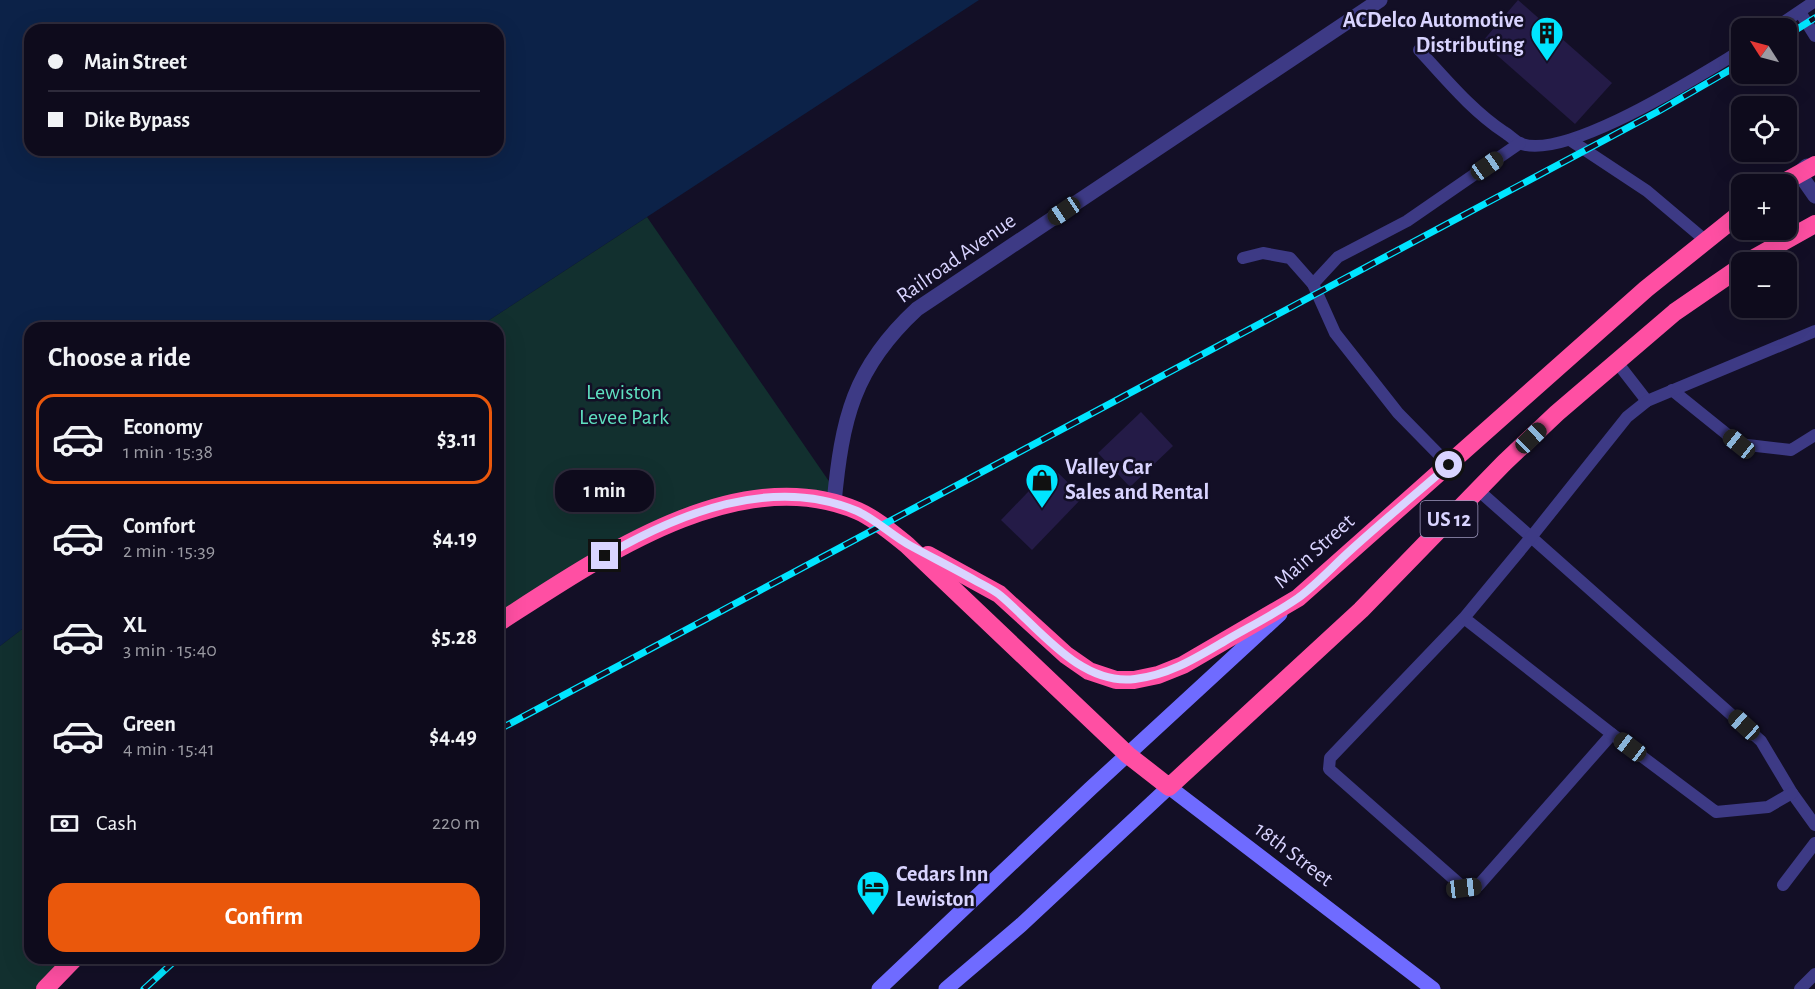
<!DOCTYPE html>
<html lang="en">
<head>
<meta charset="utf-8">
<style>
	body { margin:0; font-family:"Alegreya Sans",sans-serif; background:#1c1929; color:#f1f3f6; height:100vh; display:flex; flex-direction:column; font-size:22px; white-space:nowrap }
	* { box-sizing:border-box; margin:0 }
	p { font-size:20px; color:#9b9ba3 }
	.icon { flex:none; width:33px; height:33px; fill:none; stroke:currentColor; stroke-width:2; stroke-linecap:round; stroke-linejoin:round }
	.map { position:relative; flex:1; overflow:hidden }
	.panel { position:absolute; left:24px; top:322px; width:480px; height:642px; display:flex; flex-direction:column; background:#0e0b1c; border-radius:18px; box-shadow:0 6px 24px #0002,0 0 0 2px #2e2b3b }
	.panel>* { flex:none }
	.top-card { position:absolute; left:24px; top:24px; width:480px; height:132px; border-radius:18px; box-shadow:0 6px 24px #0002,0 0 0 2px #2e2b3b; display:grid; align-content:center; height:132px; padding:0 24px; background:#0e0b1c }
	.needle { width:39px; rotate:306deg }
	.tools { position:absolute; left:1731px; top:18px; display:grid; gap:12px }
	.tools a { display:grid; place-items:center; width:66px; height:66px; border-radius:12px; background:#0e0b1c; box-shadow:0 6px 24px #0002,0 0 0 2px #2e2b3b; font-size:30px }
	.end { position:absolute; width:27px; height:27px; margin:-14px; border:8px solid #d9d4ff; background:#111; box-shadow:0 0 0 3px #111 }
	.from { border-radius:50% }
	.bubble { position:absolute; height:42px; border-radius:18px; background:#0e0b1c; box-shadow:0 6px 24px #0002,0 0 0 2px #2e2b3b; font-size:20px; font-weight:600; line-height:42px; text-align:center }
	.car { position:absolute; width:18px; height:36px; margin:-18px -9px; border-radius:8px; box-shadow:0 0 4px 2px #0007; background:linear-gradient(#222 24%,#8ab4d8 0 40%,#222 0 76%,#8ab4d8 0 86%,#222 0) }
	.top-card b { display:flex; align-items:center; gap:21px; height:57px; font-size:22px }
	.top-card b+b { border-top:2px solid #2e2b3b }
	.top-card i { width:15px; height:15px; background:#f1f3f6 }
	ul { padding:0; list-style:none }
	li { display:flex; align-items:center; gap:18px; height:90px; margin:0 12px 9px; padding:0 12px; border:3px solid transparent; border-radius:18px }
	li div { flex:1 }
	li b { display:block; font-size:22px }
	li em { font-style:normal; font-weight:600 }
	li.active { border-color:#ea580c }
	li>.icon { width:54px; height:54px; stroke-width:1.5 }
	h2 { padding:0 24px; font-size:27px; line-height:72px }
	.pay { display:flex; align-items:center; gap:15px; height:66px; padding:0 24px; font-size:22px }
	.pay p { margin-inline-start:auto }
	.primary-button { display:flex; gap:12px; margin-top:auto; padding:12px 24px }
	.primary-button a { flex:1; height:69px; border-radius:18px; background:#ea580c; color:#fff; font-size:24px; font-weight:600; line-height:69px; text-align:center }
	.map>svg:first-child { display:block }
	.green { fill:#12302f }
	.water { fill:#0c2248; fill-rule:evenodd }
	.building { fill:#241b47 }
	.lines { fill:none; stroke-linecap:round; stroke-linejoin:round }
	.lane { stroke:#3d3a85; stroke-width:12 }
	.street { stroke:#3d3a85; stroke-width:15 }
	.secondary { stroke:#6f6bff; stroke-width:15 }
	.highway { stroke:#ff4fa3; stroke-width:18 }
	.rail-casing { stroke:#00e5ff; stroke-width:7 }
	.rail { stroke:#130f26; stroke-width:4.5; stroke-dasharray:14; stroke-linecap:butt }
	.route { stroke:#d9d4ff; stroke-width:8 }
	.labels { text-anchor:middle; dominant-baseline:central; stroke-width:5; stroke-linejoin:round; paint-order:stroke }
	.shield { fill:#130f26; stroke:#9e99be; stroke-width:1.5 }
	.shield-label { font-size:21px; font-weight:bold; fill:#d9d4ff }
	.poi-label { font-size:22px; font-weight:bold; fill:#d9d4ff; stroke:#130f26; text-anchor:start }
	.street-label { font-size:22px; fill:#d9d4ff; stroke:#130f26 }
	.park-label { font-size:22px; fill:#5fe0c0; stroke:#130f26 }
</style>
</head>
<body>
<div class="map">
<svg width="1815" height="989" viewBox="0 0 1815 989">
	<rect width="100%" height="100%" fill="#130f26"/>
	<g class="green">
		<polygon points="647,217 835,490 834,503 805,497 665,526 498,623 498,328 477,328"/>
		<polygon points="30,623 30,958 75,959 45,989 0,989 0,646"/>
	</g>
	<path class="water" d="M0 0H979L477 328H30V623L0 646ZM30 30H498V150H30Z"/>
	<g class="building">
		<polygon points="1518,0 1612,83 1575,124 1482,42"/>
		<polygon points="1141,412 1173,446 1130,487 1098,453"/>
		<polygon points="1052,467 1083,497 1032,550 1001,520"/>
	</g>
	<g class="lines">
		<g class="lane">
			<polyline points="1800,12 1815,36"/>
			<polyline points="1775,28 1815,1"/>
			<path d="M1419 50C1446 79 1471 110 1504 132 1509 135 1514 140 1519 143 1564 163 1700 75 1742 50"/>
			<polyline points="1570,140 1647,191 1705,240"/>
			<polyline points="1243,258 1263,253 1290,258 1313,284 1335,333 1398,413 1449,465"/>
			<polyline points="1313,284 1338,257 1407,221 1520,143"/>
			<polyline points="1616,361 1647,401"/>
			<polyline points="1672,390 1739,444 1791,450 1815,435"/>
			<polyline points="1478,490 1761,741 1792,793 1815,825"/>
			<polyline points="1464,618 1612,734 1478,886 1464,888 1329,769 1330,758 1464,618 1532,536 1627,417 1647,401 1815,331"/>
			<polyline points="1612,734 1716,812 1768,807 1792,793"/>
			<polyline points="1783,885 1815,843"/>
			<polyline points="1800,989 1815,974"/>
		</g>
		<g class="street">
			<polyline points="1807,166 1799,173 1815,196"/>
			<path d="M834 503C842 419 853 368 917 309L1380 0"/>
		</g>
		<g class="secondary">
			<polyline points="879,989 1090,789 1280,614"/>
			<polyline points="946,989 1021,925 1169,787 1433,989"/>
		</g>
		<g class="highway">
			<polyline points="1781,184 1815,165"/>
			<polyline points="1747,262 1815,224"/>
			<polyline points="928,555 999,594 1066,655 1089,671 1116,680 1134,680 1158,675 1183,665 1298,598 1646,289 1742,212"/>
			<path d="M498 623C596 560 738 459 858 511 876 519 892 533 907 545L1128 755 1169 787 1361 610 1504 463 1557 413 1675 312 1742 266"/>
			<polyline points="45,989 75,958"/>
		</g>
		<defs>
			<g id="rail">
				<polyline points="1786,36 1815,18"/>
				<polyline points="498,730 1657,112 1742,63"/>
				<polyline points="144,989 178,958"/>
			</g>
		</defs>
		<use href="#rail" class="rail-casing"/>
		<use href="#rail" class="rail"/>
	</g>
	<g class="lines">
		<path class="route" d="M605 556C679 513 773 475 857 511 877 520 892 536 911 546 933 558 955 569 976 581 985 586 994 590 1001 596 1039 628 1080 686 1135 679 1169 675 1196 658 1225 641 1249 627 1275 614 1298 598 1317 584 1334 565 1352 549 1384 520 1417 493 1449 465"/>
	</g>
	<defs>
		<symbol id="building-pin" viewBox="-11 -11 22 30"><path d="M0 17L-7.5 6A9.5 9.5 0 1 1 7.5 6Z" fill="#00e5ff" stroke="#130f26"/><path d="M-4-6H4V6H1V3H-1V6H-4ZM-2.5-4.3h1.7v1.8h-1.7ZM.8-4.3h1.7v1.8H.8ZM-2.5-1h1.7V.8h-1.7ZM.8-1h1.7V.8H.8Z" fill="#111"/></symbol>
		<symbol id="shop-pin" viewBox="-11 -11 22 30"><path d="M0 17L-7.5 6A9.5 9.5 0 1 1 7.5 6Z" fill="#00e5ff" stroke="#130f26"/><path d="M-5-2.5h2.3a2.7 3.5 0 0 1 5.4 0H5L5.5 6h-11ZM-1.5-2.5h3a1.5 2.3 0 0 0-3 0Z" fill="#111"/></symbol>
		<symbol id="hotel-pin" viewBox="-11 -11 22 30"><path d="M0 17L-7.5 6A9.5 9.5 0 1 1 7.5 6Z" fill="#00e5ff" stroke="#130f26"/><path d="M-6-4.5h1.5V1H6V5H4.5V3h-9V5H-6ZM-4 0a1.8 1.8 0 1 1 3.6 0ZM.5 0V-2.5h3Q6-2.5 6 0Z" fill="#111"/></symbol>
	</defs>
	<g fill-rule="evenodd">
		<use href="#building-pin" x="1528" y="14" width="38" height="52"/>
		<use href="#shop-pin" x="1023" y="461" width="38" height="52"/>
		<use href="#hotel-pin" x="854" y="868" width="38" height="52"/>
	</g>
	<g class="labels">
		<rect class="shield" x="1420.5" y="501" width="57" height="36" rx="4.5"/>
		<g class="shield-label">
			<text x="1449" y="519">US 12</text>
		</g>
		<g class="poi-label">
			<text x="1524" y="20" text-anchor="end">ACDelco Automotive<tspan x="1524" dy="25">Distributing</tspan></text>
			<text x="1065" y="467">Valley Car<tspan x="1065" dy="25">Sales and Rental</tspan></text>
			<text x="896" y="874">Cedars Inn<tspan x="896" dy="25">Lewiston</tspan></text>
		</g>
		<g class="street-label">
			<text transform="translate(956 258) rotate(-35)">Railroad Avenue</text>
			<text transform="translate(1314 551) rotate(-42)">Main Street</text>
			<text transform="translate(1294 854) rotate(37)">18th Street</text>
		</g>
		<g class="park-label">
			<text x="624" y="392">Lewiston<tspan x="624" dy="25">Levee Park</tspan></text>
		</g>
	</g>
</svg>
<div class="tools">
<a><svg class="needle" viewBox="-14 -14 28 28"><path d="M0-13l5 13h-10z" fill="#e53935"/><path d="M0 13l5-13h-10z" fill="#9b9ba3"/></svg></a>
<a><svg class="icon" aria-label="locate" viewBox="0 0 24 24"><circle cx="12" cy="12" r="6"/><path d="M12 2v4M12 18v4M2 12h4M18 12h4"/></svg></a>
<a>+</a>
<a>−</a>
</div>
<i class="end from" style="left:1449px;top:465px"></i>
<i class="end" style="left:605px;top:556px"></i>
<div class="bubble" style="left:555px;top:470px;width:99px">1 min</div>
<i class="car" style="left:1487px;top:166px;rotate:55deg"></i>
<i class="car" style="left:1064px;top:211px;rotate:236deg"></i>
<i class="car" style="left:1531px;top:438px;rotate:46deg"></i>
<i class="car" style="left:1739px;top:444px;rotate:309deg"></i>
<i class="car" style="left:1744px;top:725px;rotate:312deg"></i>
<i class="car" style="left:1630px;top:747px;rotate:307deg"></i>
<i class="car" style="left:1464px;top:888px;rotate:83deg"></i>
<div class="top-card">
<b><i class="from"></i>Main Street</b>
<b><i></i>Dike Bypass</b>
</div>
<section class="panel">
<h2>Choose a ride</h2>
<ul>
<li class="active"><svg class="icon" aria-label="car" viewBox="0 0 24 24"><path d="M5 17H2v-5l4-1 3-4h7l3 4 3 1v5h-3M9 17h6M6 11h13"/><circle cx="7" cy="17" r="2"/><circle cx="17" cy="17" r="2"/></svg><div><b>Economy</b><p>1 min · 15:38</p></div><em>$3.11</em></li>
<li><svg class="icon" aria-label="car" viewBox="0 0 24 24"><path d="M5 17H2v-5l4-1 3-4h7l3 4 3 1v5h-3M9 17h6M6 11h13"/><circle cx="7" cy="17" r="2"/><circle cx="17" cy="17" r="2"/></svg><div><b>Comfort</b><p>2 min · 15:39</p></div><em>$4.19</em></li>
<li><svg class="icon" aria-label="car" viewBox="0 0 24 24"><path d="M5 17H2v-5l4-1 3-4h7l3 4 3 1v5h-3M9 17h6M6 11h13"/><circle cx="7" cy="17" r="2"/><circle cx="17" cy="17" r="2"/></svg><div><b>XL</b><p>3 min · 15:40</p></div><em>$5.28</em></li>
<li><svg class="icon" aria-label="car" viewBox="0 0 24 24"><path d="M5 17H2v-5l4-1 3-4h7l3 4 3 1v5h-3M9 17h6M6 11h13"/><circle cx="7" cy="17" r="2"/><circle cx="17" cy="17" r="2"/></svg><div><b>Green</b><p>4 min · 15:41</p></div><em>$4.49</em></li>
</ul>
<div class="pay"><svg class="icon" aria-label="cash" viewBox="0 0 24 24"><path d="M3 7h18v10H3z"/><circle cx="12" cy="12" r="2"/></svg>Cash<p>220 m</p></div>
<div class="primary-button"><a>Confirm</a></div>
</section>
</div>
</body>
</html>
